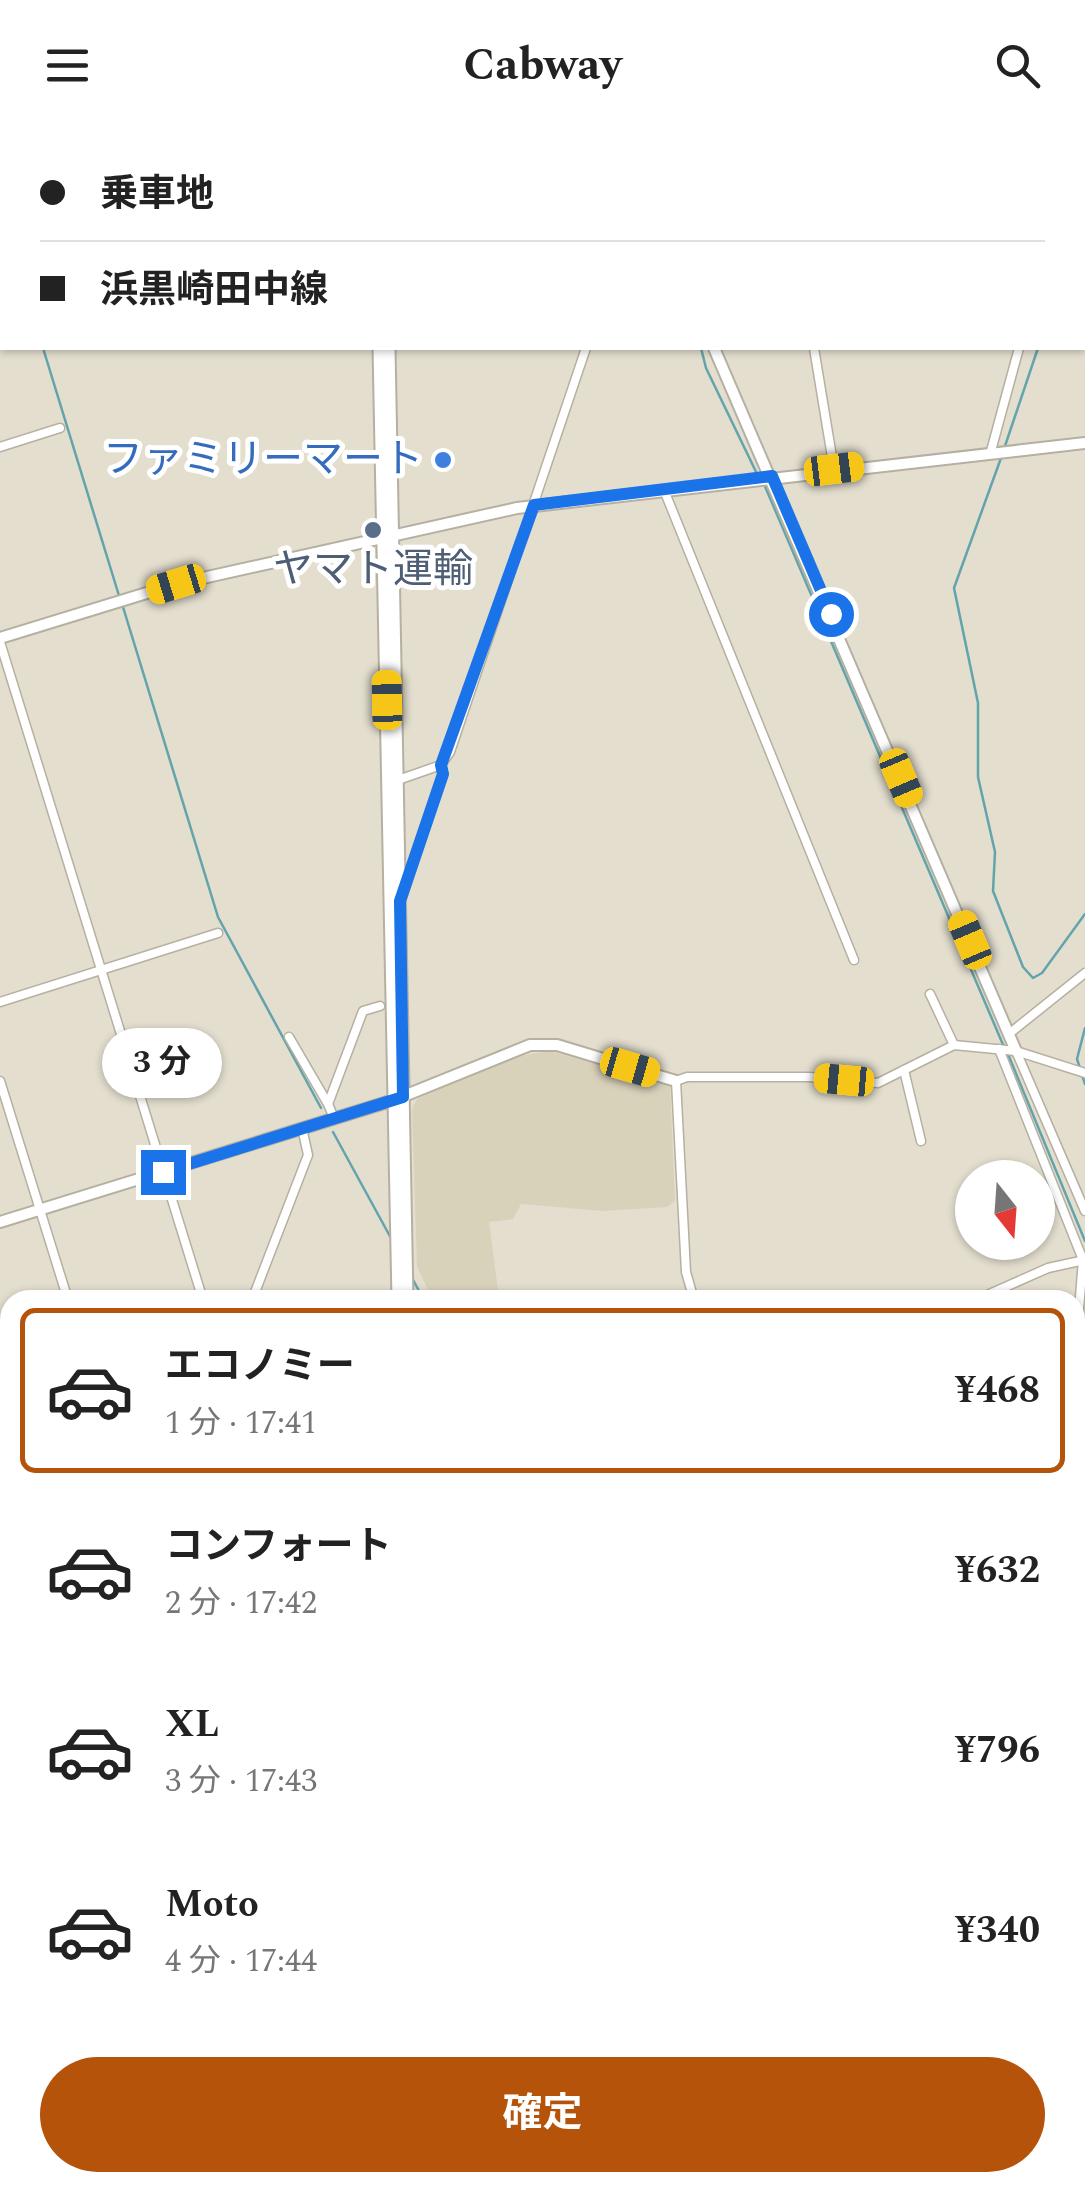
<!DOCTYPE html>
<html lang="ja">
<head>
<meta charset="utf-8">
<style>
	body { margin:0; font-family:Spectral,"Noto Sans JP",serif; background:#f2f2f2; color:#222; height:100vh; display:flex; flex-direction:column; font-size:38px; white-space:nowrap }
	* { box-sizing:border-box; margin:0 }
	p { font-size:32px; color:#767676 }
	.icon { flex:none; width:55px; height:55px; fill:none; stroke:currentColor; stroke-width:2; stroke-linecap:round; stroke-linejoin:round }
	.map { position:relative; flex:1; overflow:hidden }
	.panel { position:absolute; left:0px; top:1160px; width:1085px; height:902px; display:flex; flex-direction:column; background:#fff; border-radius:30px 30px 0 0; box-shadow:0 2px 8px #0004 }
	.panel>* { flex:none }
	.hud { position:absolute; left:0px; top:0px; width:1085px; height:220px; box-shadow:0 2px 8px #0004; display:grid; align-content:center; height:220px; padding:0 40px; background:#fff }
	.needle { width:65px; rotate:163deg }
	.fabs { position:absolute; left:955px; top:1030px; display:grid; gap:20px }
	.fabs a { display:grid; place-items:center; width:100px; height:100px; border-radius:50%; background:#fff; box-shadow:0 2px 8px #0004; font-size:50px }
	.end { position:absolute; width:45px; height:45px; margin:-22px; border:12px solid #1a73e8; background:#fff; box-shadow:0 0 0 5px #fff }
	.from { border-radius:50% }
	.bubble { position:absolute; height:70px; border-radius:35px; background:#fff; box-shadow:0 2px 8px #0004; font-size:32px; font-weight:700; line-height:70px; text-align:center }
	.car { position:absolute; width:30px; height:60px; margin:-30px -15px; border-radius:12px; box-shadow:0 0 8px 2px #0007; background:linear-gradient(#f5c518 24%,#345 0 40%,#f5c518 0 76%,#345 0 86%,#f5c518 0) }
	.hud b { display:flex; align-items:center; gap:35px; height:95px; font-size:38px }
	.hud b+b { border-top:2px solid #e0e0e0 }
	.hud i { width:25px; height:25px; background:#222 }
	ul { padding:18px 0 0; list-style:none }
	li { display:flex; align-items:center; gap:30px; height:165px; margin:0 20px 15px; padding:0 20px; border:5px solid transparent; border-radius:15px }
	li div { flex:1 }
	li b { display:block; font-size:38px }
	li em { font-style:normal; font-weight:700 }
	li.active { border-color:#b45309 }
	li>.icon { width:90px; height:90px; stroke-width:1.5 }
	.primary-button { display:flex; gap:20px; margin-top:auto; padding:20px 40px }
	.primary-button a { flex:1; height:115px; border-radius:60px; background:#b45309; color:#fff; font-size:40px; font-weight:700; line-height:115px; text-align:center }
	header { display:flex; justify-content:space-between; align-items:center; height:130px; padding:0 40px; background:#fff; font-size:45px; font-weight:700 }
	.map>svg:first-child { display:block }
	.built { fill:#d9d2bb }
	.medical { fill:#e7cec7 }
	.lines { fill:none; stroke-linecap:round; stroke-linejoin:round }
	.stream { stroke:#63a4ac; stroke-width:2.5 }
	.street-casing { stroke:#b5b0a1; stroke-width:11 }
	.secondary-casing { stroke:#b5b0a1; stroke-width:14 }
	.primary-casing { stroke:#b5b0a1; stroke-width:15 }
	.highway-casing { stroke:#b5b0a1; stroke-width:18 }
	.street { stroke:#fff; stroke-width:8 }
	.secondary { stroke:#fff; stroke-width:10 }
	.primary { stroke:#fff; stroke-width:11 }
	.highway { stroke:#fff; stroke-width:14 }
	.route { stroke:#1a73e8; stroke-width:12 }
	.shop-dot { fill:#3f7fe0; stroke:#fff; stroke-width:4 }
	.service-dot { fill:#5c6f8a; stroke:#fff; stroke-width:4 }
	.labels { text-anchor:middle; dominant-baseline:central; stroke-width:10; stroke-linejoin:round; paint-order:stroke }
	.shop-label { font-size:40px; fill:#366cbe; stroke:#fff; text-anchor:end }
	.service-label { font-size:40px; fill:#4e5e75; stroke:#fff }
</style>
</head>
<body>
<header><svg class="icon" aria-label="menu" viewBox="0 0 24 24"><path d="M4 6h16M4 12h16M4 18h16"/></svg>Cabway<svg class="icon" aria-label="search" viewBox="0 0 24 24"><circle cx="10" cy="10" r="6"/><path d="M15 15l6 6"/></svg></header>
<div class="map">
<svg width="1085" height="2062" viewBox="0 0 1085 2062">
	<rect width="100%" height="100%" fill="#e3dece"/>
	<g class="built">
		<polygon points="549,921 670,954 675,1071 667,1077 603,1081 521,1074 513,1089 489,1092 498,1160 433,1170 417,1137 412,979 417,969 504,929"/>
		<polygon points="32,2053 124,2053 141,2062 41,2062"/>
	</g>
	<polygon class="medical" points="741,2052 745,2062 465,2062 447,2053"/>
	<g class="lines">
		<g class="stream">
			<polyline points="656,0 657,2"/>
			<polyline points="954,0 956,2"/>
			<polyline points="0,79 2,87"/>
			<polyline points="43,218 120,469"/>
			<polyline points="701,218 706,238 759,348"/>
			<polyline points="1005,316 1038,218"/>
			<polyline points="1001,328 954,458 978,573 978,647 995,722 993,761 1023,837 1033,848 1042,843 1085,784"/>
			<polyline points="764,354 1004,917"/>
			<polyline points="123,477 218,787 321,978"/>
			<polyline points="1085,898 1077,929 1085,954"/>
			<polyline points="1008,924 1085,1111"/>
			<polyline points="333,1002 392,1110"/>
			<polyline points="412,1148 424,1170"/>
			<polyline points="1075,1279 1085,1210"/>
			<polyline points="1081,1411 1085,1388"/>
			<polyline points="1081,1419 1085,1446"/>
			<polyline points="890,2052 894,2062"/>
			<polyline points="1069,2052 1070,2062"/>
		</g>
		<defs>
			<g id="street">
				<polyline points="546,0 546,2"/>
				<polyline points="758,0 758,2"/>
				<polyline points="945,0 946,2"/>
				<polyline points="814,218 834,339"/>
				<polyline points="0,317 60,298"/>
				<polyline points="991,321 1019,218"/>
				<polyline points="664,360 854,830"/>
				<polyline points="0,512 203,1170"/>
				<polyline points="398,650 441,635"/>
				<polyline points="402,767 443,644 441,635 450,622 586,218"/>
				<polyline points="930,864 954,915"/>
				<polyline points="0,872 218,803"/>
				<polyline points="1010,903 1085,843"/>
				<polyline points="289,907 328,974"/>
				<polyline points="999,919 1083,1130 1075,1227"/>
				<polyline points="1016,921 1085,1081"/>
				<polyline points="904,940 921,1011"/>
				<polyline points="0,951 68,1170"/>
				<polyline points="334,988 328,974 363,881 380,876"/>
				<polyline points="252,1170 308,1025 302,998"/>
				<polyline points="694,1170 686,1142 676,951 687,947 809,947 878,953 954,915 1016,921 1085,943"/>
				<polyline points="976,1170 1048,1138 1085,1130"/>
				<polyline points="0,1240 10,1244"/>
				<polyline points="1075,1350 1085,1282"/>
				<polyline points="0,1362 10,1365"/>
				<polyline points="1075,1419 1085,1412"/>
				<polyline points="1075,1431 1085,1434"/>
				<polyline points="1075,1643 1085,1642"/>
				<polyline points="1075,1675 1085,1674"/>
				<polyline points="1075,1706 1085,1812"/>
				<polyline points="1075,1900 1085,1900"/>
				<polyline points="0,2022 10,2037"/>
				<polyline points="1075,2038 1078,2062"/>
				<polyline points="26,2052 36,2062"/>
				<polyline points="440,2052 458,2062"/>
				<polyline points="526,2052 543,2062"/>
				<polyline points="880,2052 884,2062"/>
				<polyline points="896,2052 901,2062"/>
				<polyline points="1060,2052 1061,2062"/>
				<polyline points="0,2055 10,2052"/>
				<polyline points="914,2062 936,2052"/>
			</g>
			<g id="secondary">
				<polyline points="668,0 668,2"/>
				<polyline points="714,218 1016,921"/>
				<polyline points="0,508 176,454 517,378 1085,313"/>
				<polyline points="0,1092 394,970 530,915 557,915 676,951"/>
				<polyline points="0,1641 10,1645"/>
				<polyline points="743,2052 748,2062"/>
			</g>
			<g id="primary">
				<polyline points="376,0 376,2"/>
				<polyline points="386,0 386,2"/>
				<polyline points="379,218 398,1170"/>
				<polyline points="389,218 407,1170"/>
				<polyline points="413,2052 413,2062"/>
				<polyline points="425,2062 425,2052"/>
			</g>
			<g id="highway">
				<polyline points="0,1983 10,1987"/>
				<polyline points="141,2052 159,2062"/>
			</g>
		</defs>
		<use href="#street" class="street-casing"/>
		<use href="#secondary" class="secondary-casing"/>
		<use href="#primary" class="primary-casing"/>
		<use href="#highway" class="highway-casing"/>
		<use href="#street" class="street"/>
		<use href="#secondary" class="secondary"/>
		<use href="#primary" class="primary"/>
		<use href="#highway" class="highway"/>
	</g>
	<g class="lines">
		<polyline class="route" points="163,1042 403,967 400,771 443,644 441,635 534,375 772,346 831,484"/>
	</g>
	<circle class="shop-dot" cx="443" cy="330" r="10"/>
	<circle class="service-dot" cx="373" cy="400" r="10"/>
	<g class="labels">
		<g class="shop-label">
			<text x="423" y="330">ファミリーマート</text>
		</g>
		<g class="service-label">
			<text x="373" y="440">ヤマト運輸</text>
		</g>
	</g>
</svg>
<div class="fabs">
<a><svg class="needle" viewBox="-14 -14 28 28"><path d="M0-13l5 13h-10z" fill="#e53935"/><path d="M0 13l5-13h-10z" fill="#767676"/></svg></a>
</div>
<i class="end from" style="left:831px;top:484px"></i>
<i class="end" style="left:163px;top:1042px"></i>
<div class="bubble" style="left:102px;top:898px;width:120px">3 分</div>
<i class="car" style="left:834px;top:339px;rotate:83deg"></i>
<i class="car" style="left:176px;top:454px;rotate:253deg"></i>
<i class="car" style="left:387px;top:570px;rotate:359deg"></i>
<i class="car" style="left:901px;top:648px;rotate:157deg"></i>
<i class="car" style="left:970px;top:810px;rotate:337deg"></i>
<i class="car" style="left:630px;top:937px;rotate:106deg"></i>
<i class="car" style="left:844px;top:950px;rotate:275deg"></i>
<div class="hud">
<b><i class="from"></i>乗車地</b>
<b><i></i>浜黒崎田中線</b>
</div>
<section class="panel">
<ul>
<li class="active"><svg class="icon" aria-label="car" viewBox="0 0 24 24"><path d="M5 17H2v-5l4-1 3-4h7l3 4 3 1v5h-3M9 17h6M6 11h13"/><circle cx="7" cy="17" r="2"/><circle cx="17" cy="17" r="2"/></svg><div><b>エコノミー</b><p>1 分 · 17:41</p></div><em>¥468</em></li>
<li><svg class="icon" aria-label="car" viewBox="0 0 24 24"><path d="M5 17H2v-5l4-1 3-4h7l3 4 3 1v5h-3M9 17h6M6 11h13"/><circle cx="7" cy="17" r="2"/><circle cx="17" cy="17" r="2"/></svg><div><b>コンフォート</b><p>2 分 · 17:42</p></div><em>¥632</em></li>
<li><svg class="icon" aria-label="car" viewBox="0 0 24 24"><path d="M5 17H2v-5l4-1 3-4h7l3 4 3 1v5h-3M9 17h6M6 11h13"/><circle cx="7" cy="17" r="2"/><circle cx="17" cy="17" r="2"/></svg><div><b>XL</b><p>3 分 · 17:43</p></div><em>¥796</em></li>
<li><svg class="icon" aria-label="car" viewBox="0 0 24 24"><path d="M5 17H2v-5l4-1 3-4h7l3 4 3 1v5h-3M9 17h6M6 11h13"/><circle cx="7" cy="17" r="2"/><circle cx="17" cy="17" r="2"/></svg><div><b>Moto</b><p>4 分 · 17:44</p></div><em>¥340</em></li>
</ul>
<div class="primary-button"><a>確定</a></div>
</section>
</div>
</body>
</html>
